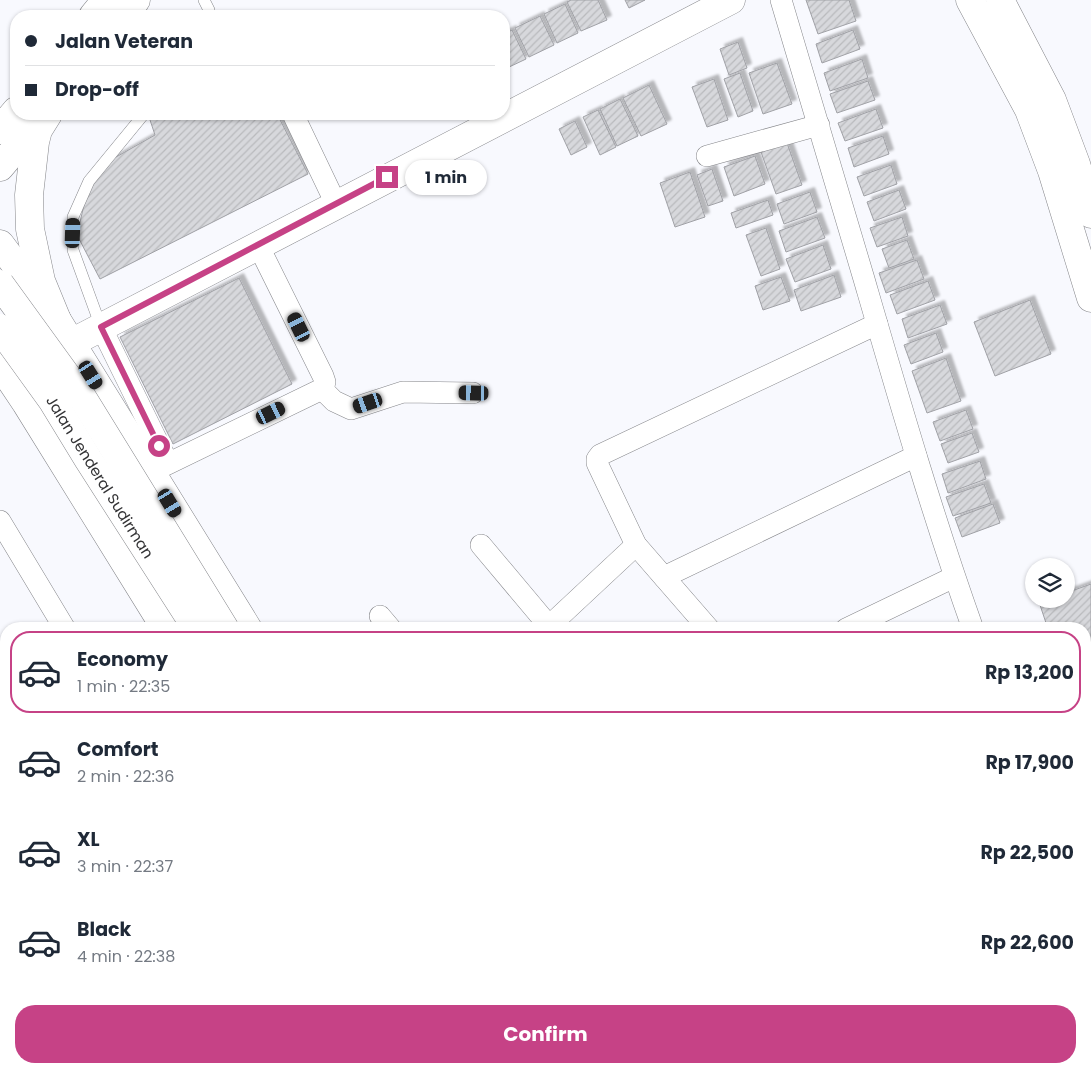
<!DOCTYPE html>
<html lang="en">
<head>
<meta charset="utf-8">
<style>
	body { margin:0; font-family:Poppins,sans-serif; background:#f6f6f7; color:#1f2937; height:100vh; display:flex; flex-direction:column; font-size:19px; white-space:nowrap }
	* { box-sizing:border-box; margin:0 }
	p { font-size:16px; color:#747a83 }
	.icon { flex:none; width:28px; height:28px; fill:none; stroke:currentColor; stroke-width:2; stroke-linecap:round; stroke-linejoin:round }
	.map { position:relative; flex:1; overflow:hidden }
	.side { position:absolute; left:0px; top:622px; width:1091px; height:451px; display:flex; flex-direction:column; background:#fff; border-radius:20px 20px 0 0; box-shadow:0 1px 4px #0004 }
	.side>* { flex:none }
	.top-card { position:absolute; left:10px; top:10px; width:500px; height:110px; border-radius:20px; box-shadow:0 1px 4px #0004; display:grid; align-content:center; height:110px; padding:0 15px; background:#fff }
	.buttons { position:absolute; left:1025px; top:558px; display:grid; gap:10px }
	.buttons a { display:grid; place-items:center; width:50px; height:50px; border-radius:50%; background:#fff; box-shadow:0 1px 4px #0004; font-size:25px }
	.end { position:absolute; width:22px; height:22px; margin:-11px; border:6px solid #c64286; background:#fff; box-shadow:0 0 0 2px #fff }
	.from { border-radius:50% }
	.bubble { position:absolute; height:35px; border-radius:18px; background:#fff; box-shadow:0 1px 4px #0004; font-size:16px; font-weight:700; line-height:35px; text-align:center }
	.car { position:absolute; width:15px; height:30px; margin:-15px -8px; border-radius:6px; box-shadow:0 0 4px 1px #0007; background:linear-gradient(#222 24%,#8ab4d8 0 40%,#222 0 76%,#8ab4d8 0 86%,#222 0) }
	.top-card b { display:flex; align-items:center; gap:18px; height:48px; font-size:19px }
	.top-card b+b { border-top:1px solid #e0e1e3 }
	.top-card i { width:12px; height:12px; background:#1f2937 }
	ul { padding:9px 0 0; list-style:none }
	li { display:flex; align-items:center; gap:15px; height:82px; margin:0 10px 8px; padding:0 5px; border:2px solid transparent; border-radius:20px }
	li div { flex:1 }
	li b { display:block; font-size:19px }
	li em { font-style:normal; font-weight:700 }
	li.active { border-color:#c64286 }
	li>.icon { width:45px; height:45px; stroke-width:1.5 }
	.button { display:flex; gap:10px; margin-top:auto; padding:10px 15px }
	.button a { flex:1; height:58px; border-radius:20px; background:#c64286; color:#fff; font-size:20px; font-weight:700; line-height:58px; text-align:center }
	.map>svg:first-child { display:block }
	.building { fill:url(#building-hatch); stroke:#a0a1a6; filter:url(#shadow) }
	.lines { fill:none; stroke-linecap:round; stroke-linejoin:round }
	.service-casing { stroke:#85868a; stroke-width:12 }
	.minor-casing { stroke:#85868a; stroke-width:22 }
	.tertiary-casing { stroke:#85868a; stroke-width:29 }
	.primary-casing { stroke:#85868a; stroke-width:29 }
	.service { stroke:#fff; stroke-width:11 }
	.minor { stroke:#fff; stroke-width:21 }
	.tertiary { stroke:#fff; stroke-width:28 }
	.primary { stroke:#fff; stroke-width:28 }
	.primary-bridge-casing { stroke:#85868a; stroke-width:29; stroke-linecap:butt }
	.primary-bridge { stroke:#fff; stroke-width:28 }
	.route { stroke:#c64286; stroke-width:6 }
	.labels { text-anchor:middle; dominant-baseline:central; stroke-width:5; stroke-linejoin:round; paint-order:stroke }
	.street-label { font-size:15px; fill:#343436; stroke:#fff }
</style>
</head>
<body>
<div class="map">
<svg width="1091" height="1073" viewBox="0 0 1091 1073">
	<defs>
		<pattern id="building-hatch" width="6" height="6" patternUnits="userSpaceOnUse" patternTransform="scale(1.25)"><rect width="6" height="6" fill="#d7d8dc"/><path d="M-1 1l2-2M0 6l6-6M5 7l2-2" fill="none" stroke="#b9babd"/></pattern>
		<filter id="shadow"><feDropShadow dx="4.5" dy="-4.5" stdDeviation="1" flood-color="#0004"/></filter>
	</defs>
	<rect width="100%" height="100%" fill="#f8f9fe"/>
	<g class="building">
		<polygon points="571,0 598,0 607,20 581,31 567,2"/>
		<polygon points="625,0 645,0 629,8"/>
		<polygon points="806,0 849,0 856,21 818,34"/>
		<polygon points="565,4 578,33 557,43 544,14"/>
		<polygon points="540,16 554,45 529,57 515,28"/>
		<polygon points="512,30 526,59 507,68 504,60 504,34"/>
		<polygon points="853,30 860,49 822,63 816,44"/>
		<polygon points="738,42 747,68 729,75 720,49"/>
		<polygon points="862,59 868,78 830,91 824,73"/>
		<polygon points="777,63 792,104 763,114 749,73"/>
		<polygon points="740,73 753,111 738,117 724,79"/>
		<polygon points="714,79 728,120 707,127 692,87"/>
		<polygon points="868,81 875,100 837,113 830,94"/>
		<polygon points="649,85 667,124 641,136 623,98"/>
		<polygon points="620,99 638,136 617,146 600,109"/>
		<polygon points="876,109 883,128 845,141 838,123"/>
		<polygon points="598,110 616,147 600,155 583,117"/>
		<polygon points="148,114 277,114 308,174 100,279 77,235 87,192 109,161 155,135"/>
		<polygon points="575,121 587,147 571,155 559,129"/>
		<polygon points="883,136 889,154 854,167 848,148"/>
		<polygon points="787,143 802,185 776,194 761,152"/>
		<polygon points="755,156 765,184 734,196 724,167"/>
		<polygon points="891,165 897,184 864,196 857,177"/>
		<polygon points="712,169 723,201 708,206 697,175"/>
		<polygon points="690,172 705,217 675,227 660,183"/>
		<polygon points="899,190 906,209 874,221 867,202"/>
		<polygon points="810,192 817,212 784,224 777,204"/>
		<polygon points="768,200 773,215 736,228 731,213"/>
		<polygon points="817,217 825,238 786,252 779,231"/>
		<polygon points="902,217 908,236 877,247 870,228"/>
		<polygon points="766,228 780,269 761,276 746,235"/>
		<polygon points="907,240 914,259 889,268 882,249"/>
		<polygon points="823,245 831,269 795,282 786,259"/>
		<polygon points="917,260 924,279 886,293 879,273"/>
		<polygon points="834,275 841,297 801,311 794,290"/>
		<polygon points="781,277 790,301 763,310 755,286"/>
		<polygon points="239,278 292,384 173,444 120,337"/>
		<polygon points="928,281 935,300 897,314 890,295"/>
		<polygon points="1030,300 1051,354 995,376 974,322"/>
		<polygon points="940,305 947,324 908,338 902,319"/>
		<polygon points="936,333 943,352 911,364 904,345"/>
		<polygon points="946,358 961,401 927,413 912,371"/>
		<polygon points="966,410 973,429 940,441 933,422"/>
		<polygon points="972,433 979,452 948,463 941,444"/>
		<polygon points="980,461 986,479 948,493 942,474"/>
		<polygon points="984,484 991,503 953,516 946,497"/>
		<polygon points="993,504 1000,523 962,537 955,518"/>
		<polygon points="1091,584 1091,653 1085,655 1085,629 1048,629 1039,602 1048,599 1066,599 1066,593"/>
	</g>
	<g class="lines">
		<defs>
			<g id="service">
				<polyline points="204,0 209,10 209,16"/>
				<polyline points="101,327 73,250 73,217 89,181 144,114"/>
				<polyline points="0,1065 10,1073"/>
			</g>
			<g id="minor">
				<path d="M781 0C809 93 837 186 864 279 898 396 932 514 973 629"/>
				<polyline points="293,114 336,204"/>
				<polyline points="707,156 819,125"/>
				<polyline points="101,327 168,463"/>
				<polyline points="322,389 334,401 351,409 403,392 473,393"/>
				<polyline points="151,472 322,389 325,382 323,376 258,245"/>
				<polyline points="0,521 65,629"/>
				<polyline points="481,545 549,626"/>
				<polyline points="664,577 916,456"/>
				<polyline points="380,616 391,629"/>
				<polyline points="546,629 636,545"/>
				<polyline points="709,629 636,545 597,463 597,459 600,455 877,324"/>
				<polyline points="846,629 954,577"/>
				<polyline points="0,677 6,682"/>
				<polyline points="0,832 6,837"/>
				<polyline points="261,1068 264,1073"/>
				<polyline points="335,1068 338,1073"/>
				<polyline points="709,1068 713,1073"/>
				<polyline points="675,1073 683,1068"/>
				<polyline points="820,1073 822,1068"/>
			</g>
			<g id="tertiary">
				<polyline points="970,0 1029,110 1052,171 1091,298"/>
				<polyline points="1000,0 1052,100 1076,164 1091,214"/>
				<polyline points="0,244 57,320 248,629"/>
				<polyline points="0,364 26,403 166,629"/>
				<polyline points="11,380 71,343 731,0"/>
			</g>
			<g id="primary">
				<polyline points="93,16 106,0"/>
				<polyline points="123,16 136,0"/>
				<polyline points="48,114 38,130 35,142 29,195 30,229 41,281 57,320"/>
				<polyline points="0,130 16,111"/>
				<polyline points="0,167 39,121"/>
				<polyline points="453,1068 457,1073"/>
				<polyline points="499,1068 503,1073"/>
			</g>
		</defs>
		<use href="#service" class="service-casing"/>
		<use href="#minor" class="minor-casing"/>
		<use href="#tertiary" class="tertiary-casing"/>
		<use href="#primary" class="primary-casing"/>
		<use href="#service" class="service"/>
		<use href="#minor" class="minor"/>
		<use href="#tertiary" class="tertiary"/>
		<use href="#primary" class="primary"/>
		<defs>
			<g id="primary-bridge">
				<polyline points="0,284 82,397 225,629"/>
				<polyline points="0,328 52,400 88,459 197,629"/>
			</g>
		</defs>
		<use href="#primary-bridge" class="primary-bridge-casing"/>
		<use href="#primary-bridge" class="primary-bridge"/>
	</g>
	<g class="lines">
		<polyline class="route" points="159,446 101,327 387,177"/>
	</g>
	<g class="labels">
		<g class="street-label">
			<text transform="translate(100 477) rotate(58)">Jalan Jenderal Sudirman</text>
		</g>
	</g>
</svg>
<div class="buttons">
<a><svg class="icon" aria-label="layers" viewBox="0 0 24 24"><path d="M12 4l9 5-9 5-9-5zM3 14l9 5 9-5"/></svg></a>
</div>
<i class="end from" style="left:159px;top:446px"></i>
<i class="end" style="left:387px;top:177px"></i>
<div class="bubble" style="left:405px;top:160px;width:82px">1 min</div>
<i class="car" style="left:73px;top:233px;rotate:2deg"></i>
<i class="car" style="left:299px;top:327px;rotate:334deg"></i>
<i class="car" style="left:91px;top:375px;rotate:148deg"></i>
<i class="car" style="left:474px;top:393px;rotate:271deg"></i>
<i class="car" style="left:368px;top:403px;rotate:251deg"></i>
<i class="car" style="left:271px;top:413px;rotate:64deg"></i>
<i class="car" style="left:170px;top:503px;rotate:149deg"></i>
<div class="top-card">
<b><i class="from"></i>Jalan Veteran</b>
<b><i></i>Drop-off</b>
</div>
<section class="side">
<ul>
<li class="active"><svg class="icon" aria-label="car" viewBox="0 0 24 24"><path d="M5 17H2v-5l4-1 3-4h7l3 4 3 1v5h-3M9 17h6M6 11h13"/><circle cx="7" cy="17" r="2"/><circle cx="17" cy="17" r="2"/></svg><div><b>Economy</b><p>1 min · 22:35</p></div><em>Rp 13,200</em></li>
<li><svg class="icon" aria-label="car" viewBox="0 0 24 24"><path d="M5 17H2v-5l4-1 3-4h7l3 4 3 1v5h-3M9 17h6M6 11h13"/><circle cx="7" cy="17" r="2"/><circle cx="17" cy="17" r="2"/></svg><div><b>Comfort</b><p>2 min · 22:36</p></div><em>Rp 17,900</em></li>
<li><svg class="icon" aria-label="car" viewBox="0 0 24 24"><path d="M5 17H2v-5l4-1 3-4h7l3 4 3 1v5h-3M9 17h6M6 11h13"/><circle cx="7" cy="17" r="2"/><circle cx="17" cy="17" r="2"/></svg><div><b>XL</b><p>3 min · 22:37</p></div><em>Rp 22,500</em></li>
<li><svg class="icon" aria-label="car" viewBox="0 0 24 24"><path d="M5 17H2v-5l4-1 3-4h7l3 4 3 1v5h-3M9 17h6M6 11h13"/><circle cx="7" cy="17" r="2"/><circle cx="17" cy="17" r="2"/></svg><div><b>Black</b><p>4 min · 22:38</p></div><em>Rp 22,600</em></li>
</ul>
<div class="button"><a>Confirm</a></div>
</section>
</div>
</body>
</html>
